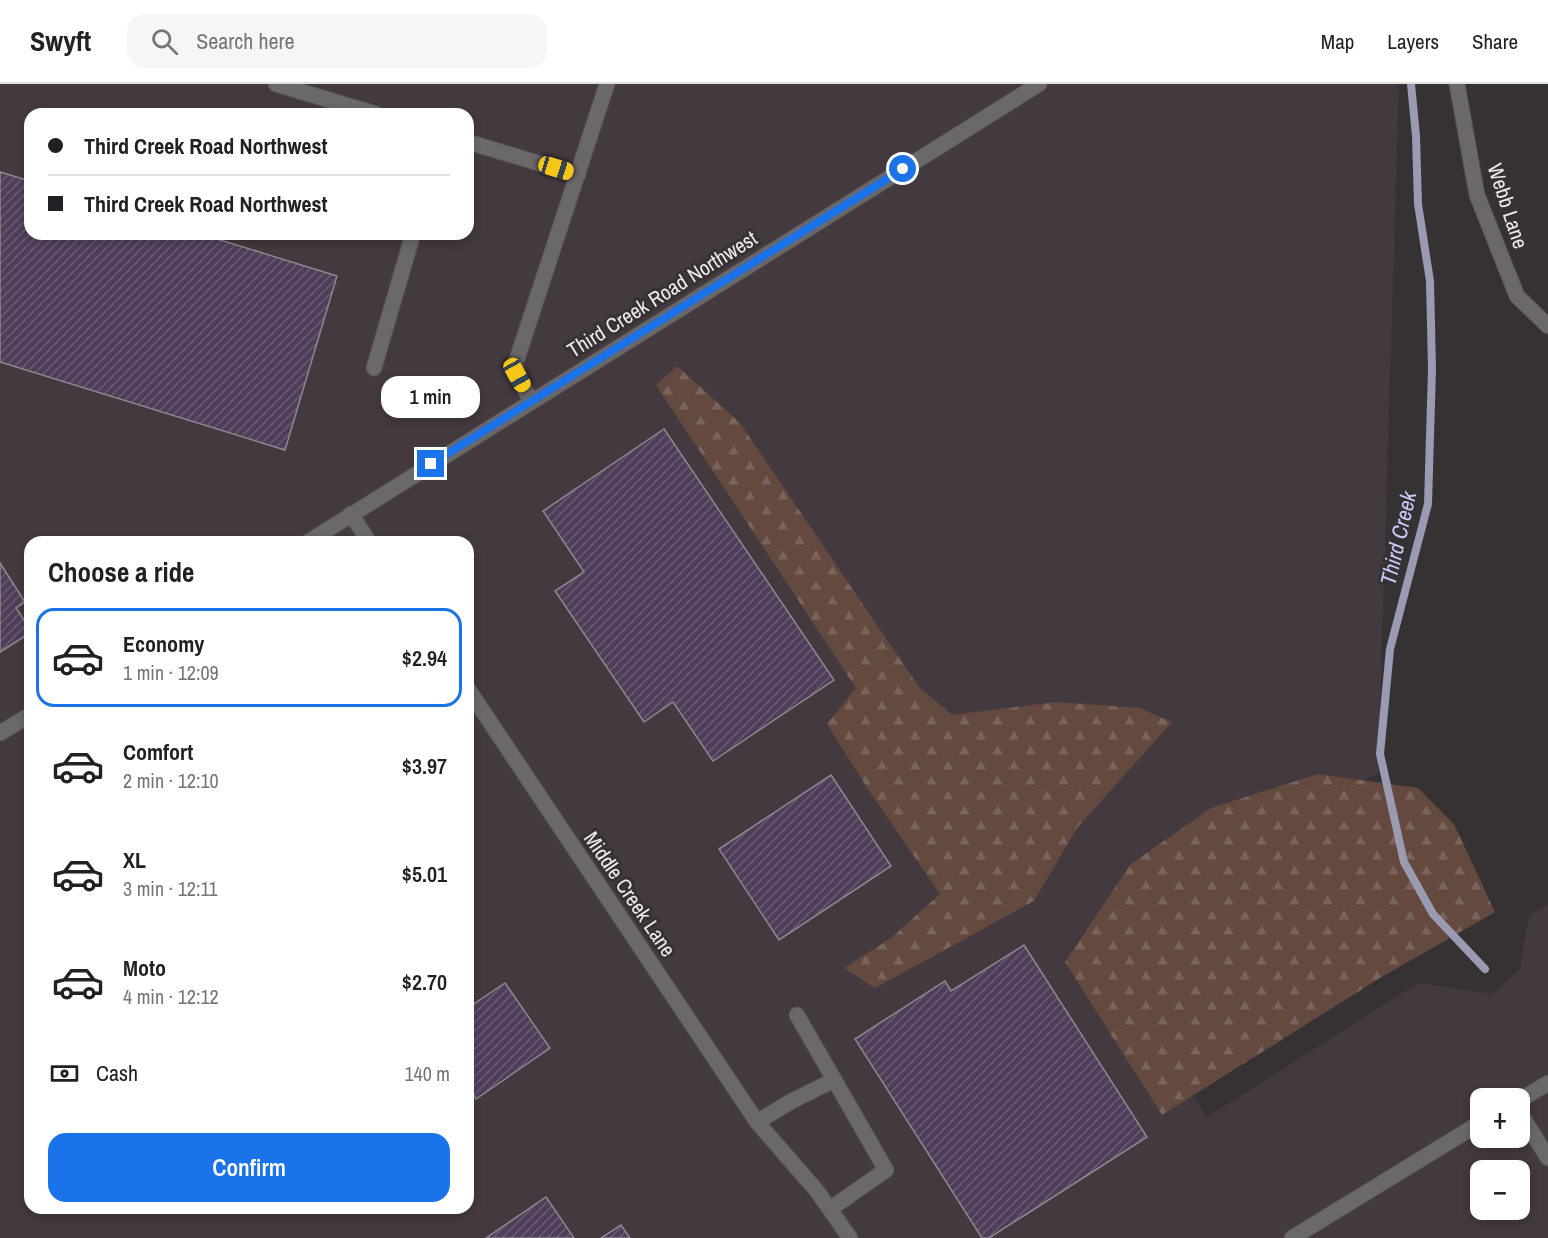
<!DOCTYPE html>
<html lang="en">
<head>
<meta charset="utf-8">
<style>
	body { margin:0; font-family:"Archivo Narrow",sans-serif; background:#f6f6f6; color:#202124; height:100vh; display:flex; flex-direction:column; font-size:22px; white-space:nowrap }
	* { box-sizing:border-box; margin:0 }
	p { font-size:20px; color:#757577 }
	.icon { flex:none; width:33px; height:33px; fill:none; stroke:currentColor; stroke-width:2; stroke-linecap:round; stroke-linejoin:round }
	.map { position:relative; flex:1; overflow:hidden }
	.sheet { position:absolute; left:24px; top:452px; width:450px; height:678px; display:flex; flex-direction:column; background:#fff; border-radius:18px; box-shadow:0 3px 9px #0003 }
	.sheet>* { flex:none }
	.banner { position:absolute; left:24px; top:24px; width:450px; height:132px; border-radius:18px; box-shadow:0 3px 9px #0003; display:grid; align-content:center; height:132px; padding:0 24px; background:#fff }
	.controls { position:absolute; left:1470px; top:1004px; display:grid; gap:12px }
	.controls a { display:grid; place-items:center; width:60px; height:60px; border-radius:12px; background:#fff; box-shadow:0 3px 9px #0003; font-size:30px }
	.end { position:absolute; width:27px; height:27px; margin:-14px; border:8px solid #1a73e8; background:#fff; box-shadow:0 0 0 3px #fff }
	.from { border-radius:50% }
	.bubble { position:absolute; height:42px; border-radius:18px; background:#fff; box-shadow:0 3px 9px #0003; font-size:20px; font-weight:600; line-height:42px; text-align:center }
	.car { position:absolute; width:18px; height:36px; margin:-18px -9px; border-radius:8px; box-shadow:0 0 4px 2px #0007; background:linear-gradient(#f5c518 24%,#345 0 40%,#f5c518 0 76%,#345 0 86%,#f5c518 0) }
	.banner b { display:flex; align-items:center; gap:21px; height:57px; font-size:22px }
	.banner b+b { border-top:2px solid #e0e0e0 }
	.banner i { width:15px; height:15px; background:#202124 }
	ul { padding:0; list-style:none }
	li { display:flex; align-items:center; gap:18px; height:99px; margin:0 12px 9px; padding:0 12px; border:3px solid transparent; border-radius:18px }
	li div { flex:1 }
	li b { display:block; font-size:22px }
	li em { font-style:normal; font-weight:600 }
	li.selected { border-color:#1a73e8 }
	li>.icon { width:54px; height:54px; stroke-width:1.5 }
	h2 { padding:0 24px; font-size:27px; line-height:72px }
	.pay { display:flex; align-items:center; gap:15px; height:66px; padding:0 24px; font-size:22px }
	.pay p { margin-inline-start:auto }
	.primary-button { display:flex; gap:12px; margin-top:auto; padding:12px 24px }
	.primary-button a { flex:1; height:69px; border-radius:18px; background:#1a73e8; color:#fff; font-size:24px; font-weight:600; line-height:69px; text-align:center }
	header { display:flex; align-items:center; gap:36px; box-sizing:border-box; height:84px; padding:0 30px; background:#fff; border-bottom:2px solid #e0e0e0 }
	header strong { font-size:28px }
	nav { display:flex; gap:33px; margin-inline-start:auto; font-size:21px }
	.search { width:420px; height:54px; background:#f6f6f6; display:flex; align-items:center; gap:15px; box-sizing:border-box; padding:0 21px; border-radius:18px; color:#757577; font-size:22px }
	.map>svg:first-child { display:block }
	.built { fill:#433a3f; fill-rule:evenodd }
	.forest { fill:url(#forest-firs) }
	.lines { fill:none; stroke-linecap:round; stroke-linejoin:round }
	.stream { stroke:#9a9ab2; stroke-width:8 }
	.building { fill:url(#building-hatch); stroke:#8b898d; stroke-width:1.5 }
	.minor-casing { stroke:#535051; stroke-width:17 }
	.minor { stroke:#6b6869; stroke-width:15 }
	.route { stroke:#1a73e8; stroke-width:8 }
	.labels { text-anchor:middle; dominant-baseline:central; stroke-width:6; stroke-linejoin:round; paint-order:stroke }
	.street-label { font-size:21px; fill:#edebec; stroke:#363234 }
	.water-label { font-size:22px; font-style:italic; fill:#c9caf9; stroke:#363234 }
</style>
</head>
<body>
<header>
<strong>Swyft</strong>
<div class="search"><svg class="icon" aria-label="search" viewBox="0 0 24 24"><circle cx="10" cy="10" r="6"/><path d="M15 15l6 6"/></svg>Search here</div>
<nav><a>Map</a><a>Layers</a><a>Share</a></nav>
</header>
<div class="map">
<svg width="1548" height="1154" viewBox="0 0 1548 1154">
	<defs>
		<pattern id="forest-firs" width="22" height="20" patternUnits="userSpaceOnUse" patternTransform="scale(1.5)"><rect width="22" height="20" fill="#64493f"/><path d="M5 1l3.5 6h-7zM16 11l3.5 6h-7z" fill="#7a635b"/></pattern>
		<pattern id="building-hatch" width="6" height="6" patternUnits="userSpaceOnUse" patternTransform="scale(1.5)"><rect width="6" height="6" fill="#4f3e5a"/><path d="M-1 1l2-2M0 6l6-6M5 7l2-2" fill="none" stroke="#695a72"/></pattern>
	</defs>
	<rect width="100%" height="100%" fill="#363234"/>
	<path class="built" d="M0 0H1399L1378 689 1082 849 1207 1033 1418 899 1492 910 1521 884V876L1529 832 1548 820V1154H0ZM30 30H468V150H30ZM30 458H468V1124H30ZM1480 1014H1520V1053H1480ZM1480 1086H1520V1125H1480Z"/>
	<g class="forest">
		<polygon points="677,282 740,339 919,603 952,631 1057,618 1139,624 1172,638 1077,744 1034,817 875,904 844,884 891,854 940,810 869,707 827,640 856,604 656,301"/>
		<polygon points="1318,690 1418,704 1454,740 1495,828 1380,894 1162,1031 1065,878 1131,780 1211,724"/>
	</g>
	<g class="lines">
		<polyline class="stream" points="1411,0 1416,52 1418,120 1430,197 1432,285 1428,420 1390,565 1380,670 1404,778 1433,830 1485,885"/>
	</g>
	<g class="building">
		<polygon points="0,88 30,97 30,150 201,150 337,192 285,366 0,278"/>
		<polygon points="664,345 834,596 713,677 673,618 644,638 555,507 584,488 543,427"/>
		<polygon points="0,479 25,518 16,524 30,545 30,549 0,568"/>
		<polygon points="831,691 891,782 779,856 719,765"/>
		<polygon points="1024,861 1147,1053 989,1154 982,1154 855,955 945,897 951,907"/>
		<polygon points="505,899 550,964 476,1015 468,1002 468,924"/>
		<polygon points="546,1113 574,1154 486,1154"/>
		<polygon points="621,1141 630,1154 601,1154"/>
	</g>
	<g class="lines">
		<defs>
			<g id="minor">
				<polyline points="276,0 376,30"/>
				<polyline points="1457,0 1477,111 1517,212 1548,242"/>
				<polyline points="468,58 578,91"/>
				<polyline points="374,284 413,150"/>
				<polyline points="531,317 517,291 516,278 607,0"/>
				<polyline points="351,430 369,458"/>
				<polyline points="308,458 1039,0"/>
				<polyline points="468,605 757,1038 817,1107 850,1154"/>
				<polyline points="0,649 30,631"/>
				<polyline points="797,931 886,1086 830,1125"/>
				<polyline points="1520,1016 1548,999"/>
				<polyline points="1520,1029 1548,1074"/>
				<polyline points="757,1038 790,1018 834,996"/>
				<polyline points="1292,1154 1480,1039"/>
			</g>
		</defs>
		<use href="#minor" class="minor-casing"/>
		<use href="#minor" class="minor"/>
	</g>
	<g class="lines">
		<polyline class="route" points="431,380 903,85"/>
	</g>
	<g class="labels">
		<g class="street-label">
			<text transform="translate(1508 122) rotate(72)">Webb Lane</text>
			<text transform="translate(662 210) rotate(-32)">Third Creek Road Northwest</text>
			<text transform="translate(630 810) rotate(56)">Middle Creek Lane</text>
		</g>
		<g class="water-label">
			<text transform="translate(1398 454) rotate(-77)">Third Creek</text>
		</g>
	</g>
</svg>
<div class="controls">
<a>+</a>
<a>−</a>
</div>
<i class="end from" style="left:903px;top:85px"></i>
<i class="end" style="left:431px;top:380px"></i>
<div class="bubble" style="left:381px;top:292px;width:99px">1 min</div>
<i class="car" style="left:556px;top:84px;rotate:107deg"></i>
<i class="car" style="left:517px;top:291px;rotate:151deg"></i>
<div class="banner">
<b><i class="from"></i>Third Creek Road Northwest</b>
<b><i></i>Third Creek Road Northwest</b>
</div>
<section class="sheet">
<h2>Choose a ride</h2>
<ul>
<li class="selected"><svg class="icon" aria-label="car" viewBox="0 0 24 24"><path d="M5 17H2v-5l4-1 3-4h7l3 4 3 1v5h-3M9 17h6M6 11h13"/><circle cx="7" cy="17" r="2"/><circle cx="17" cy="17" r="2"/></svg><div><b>Economy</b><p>1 min · 12:09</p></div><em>$2.94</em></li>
<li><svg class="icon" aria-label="car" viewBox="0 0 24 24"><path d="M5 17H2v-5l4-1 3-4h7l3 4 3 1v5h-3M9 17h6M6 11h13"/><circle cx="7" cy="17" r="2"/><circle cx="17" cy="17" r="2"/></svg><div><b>Comfort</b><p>2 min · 12:10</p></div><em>$3.97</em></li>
<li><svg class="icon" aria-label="car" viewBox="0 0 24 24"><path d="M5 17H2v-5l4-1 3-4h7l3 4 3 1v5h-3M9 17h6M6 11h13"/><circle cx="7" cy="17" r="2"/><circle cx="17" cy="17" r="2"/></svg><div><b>XL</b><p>3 min · 12:11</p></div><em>$5.01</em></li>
<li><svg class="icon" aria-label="car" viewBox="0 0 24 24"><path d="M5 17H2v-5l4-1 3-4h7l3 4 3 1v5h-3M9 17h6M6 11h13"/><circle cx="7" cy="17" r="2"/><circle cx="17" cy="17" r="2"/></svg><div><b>Moto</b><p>4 min · 12:12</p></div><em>$2.70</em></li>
</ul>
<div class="pay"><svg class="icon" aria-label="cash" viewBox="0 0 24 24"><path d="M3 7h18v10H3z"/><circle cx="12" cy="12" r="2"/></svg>Cash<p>140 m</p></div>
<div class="primary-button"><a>Confirm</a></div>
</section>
</div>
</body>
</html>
